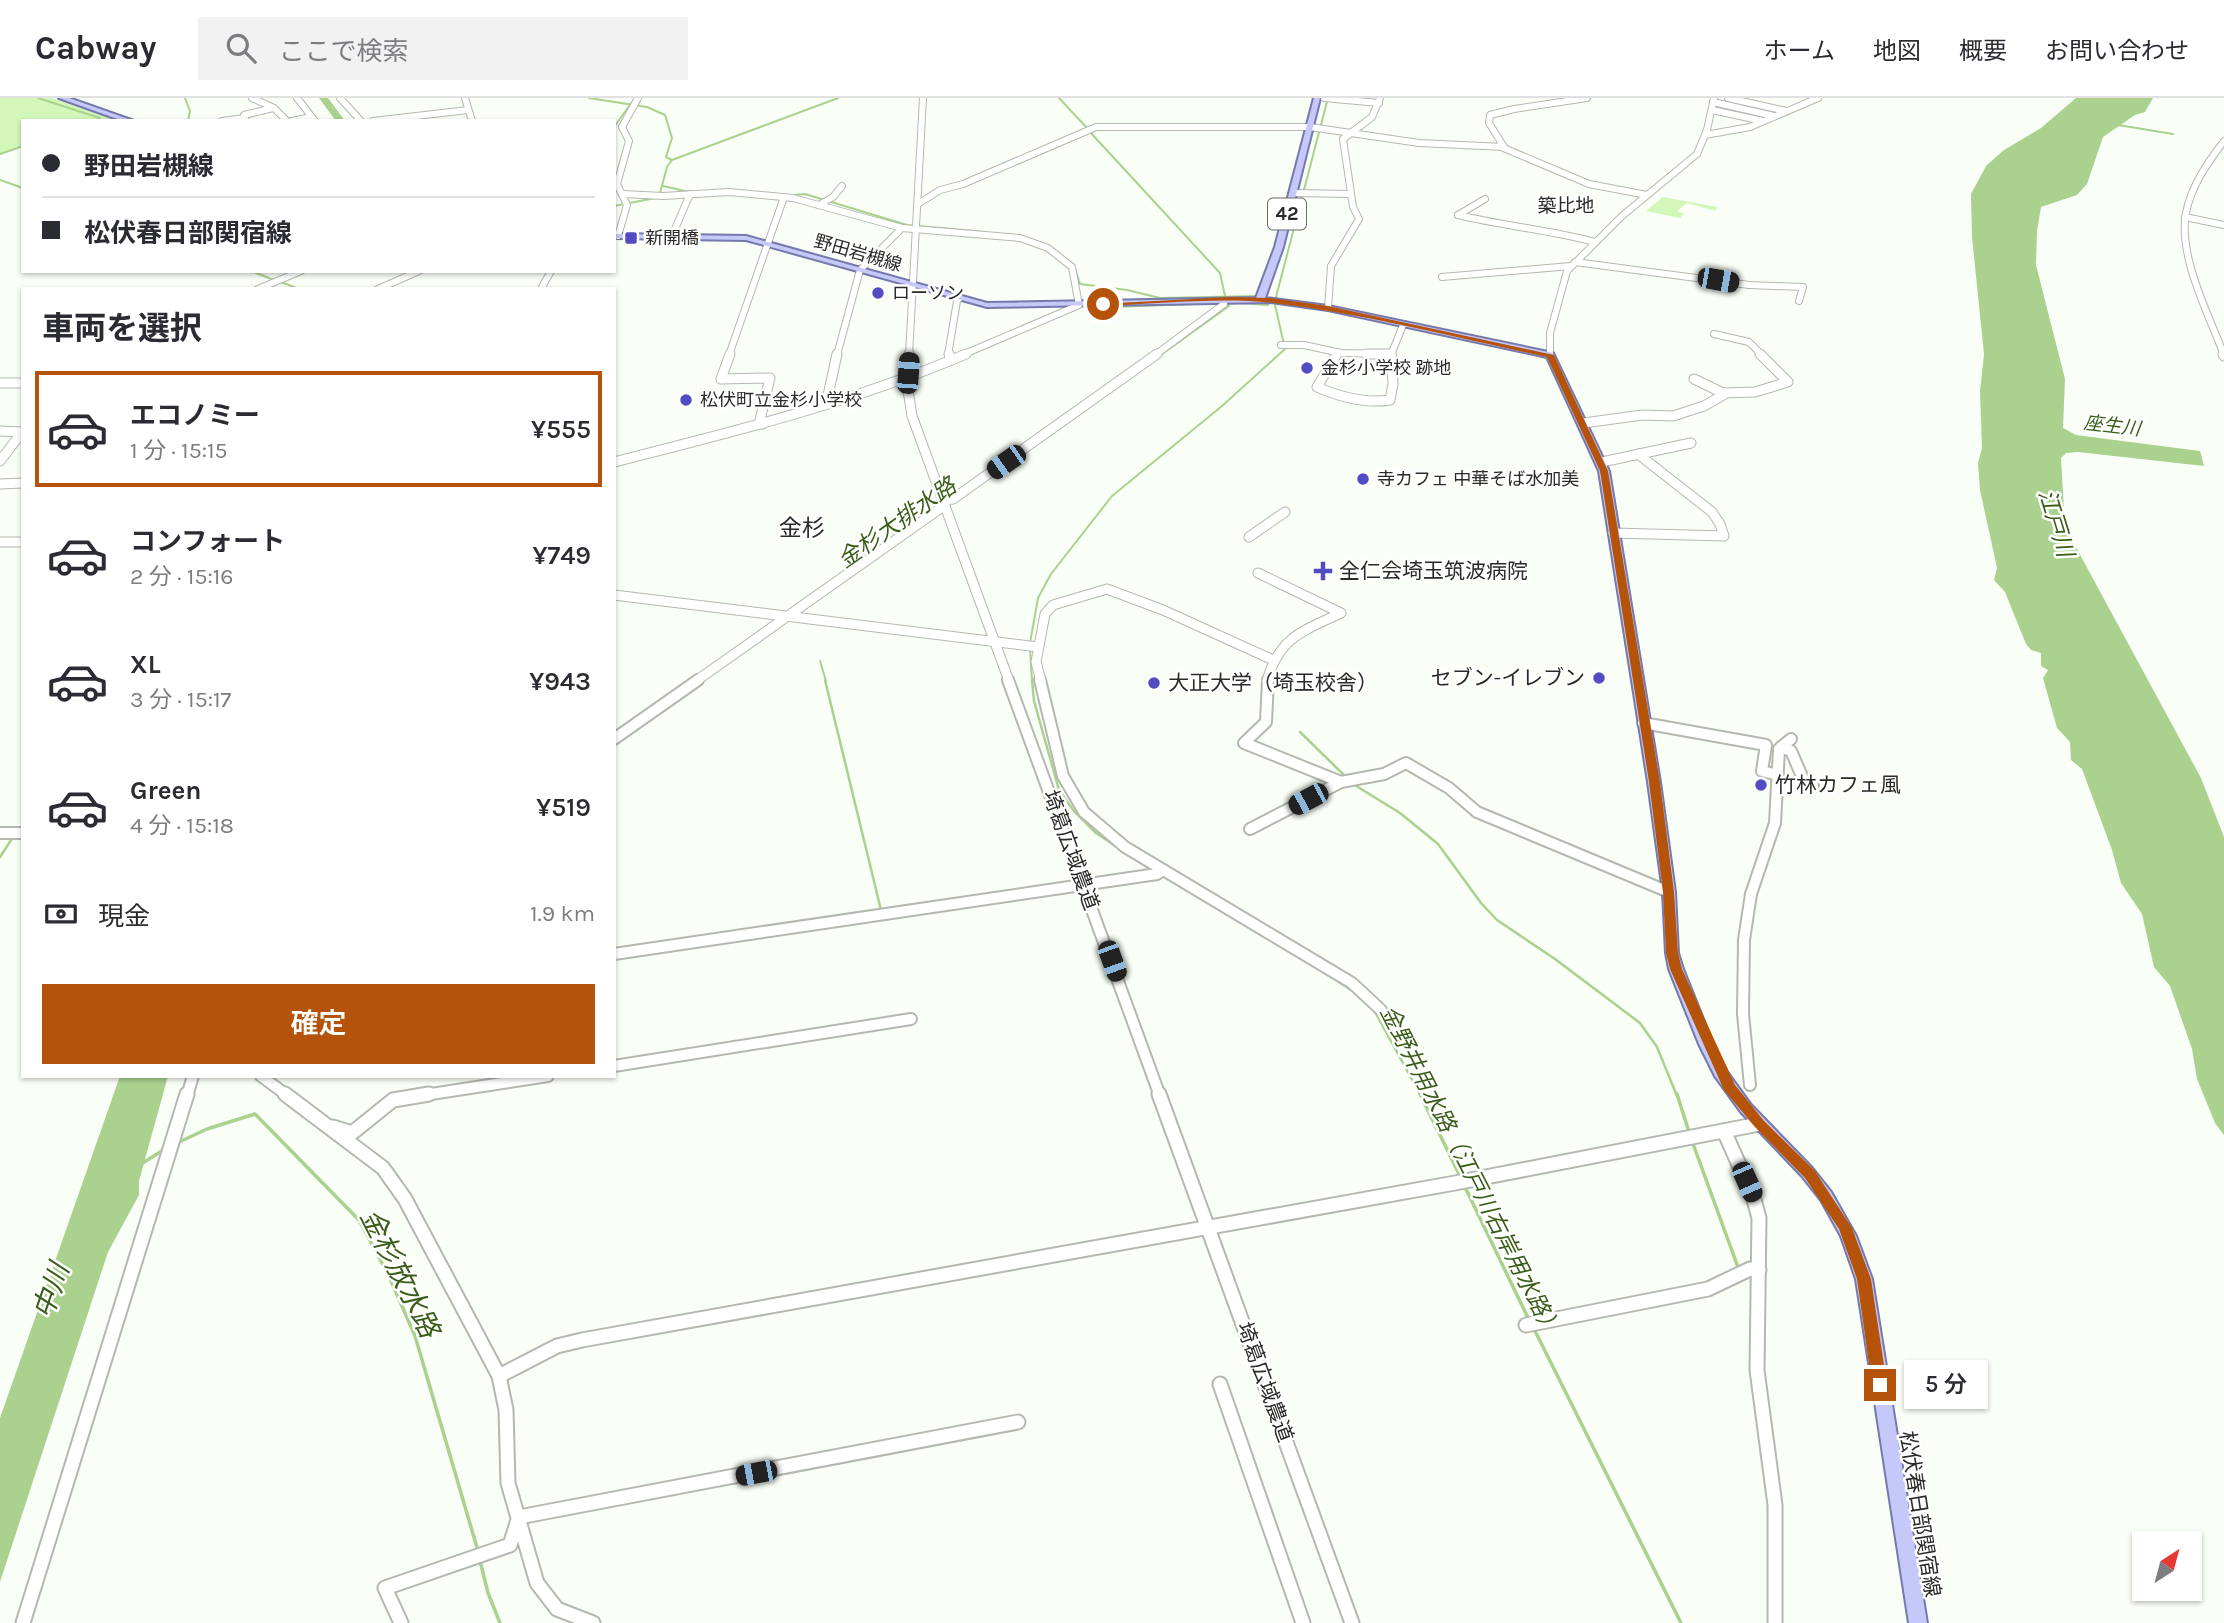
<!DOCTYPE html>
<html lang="ja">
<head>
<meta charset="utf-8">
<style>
	body { margin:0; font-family:Karla,"Noto Sans JP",sans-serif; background:#f2f2f3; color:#2b2b33; height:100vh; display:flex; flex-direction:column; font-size:26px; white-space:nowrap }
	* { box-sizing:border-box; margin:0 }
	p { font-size:23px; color:#7c7c81 }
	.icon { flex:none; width:38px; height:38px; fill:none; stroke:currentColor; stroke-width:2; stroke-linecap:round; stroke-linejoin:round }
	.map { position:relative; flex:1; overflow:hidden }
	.drawer { position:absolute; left:21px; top:189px; width:595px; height:791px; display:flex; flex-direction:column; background:#fff; border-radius:0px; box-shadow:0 2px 5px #0004 }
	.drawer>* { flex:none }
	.hud { position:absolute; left:21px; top:21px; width:595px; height:154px; border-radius:0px; box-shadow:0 2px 5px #0004; display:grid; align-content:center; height:154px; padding:0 21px; background:#fff }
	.needle { width:46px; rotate:36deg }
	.controls { position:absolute; left:2132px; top:1433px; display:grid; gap:14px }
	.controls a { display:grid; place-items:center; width:70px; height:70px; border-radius:0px; background:#fff; box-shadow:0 2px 5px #0004; font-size:35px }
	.end { position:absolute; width:32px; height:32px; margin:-16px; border:9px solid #b45309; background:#fff; box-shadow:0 0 0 4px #fff }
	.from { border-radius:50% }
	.bubble { position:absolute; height:49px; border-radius:0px; background:#fff; box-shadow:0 2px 5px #0004; font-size:23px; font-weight:600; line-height:49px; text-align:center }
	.car { position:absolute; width:21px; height:42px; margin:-21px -10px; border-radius:9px; box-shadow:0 0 5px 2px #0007; background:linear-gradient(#222 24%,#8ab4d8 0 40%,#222 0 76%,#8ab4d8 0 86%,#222 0) }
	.hud b { display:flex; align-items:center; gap:24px; height:66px; font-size:26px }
	.hud b+b { border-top:2px solid #e1e1e2 }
	.hud i { width:18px; height:18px; background:#2b2b33 }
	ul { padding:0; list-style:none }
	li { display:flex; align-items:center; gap:21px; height:116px; margin:0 14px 10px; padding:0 7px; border:4px solid transparent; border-radius:0px }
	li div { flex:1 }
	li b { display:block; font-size:26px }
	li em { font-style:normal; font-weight:600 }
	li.on { border-color:#b45309 }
	li>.icon { width:63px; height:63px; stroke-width:1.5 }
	h2 { padding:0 21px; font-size:32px; line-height:84px }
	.pay { display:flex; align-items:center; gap:18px; height:77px; padding:0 21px; font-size:26px }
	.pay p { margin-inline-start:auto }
	.action { display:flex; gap:14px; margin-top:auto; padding:14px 21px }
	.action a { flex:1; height:80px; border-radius:0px; background:#b45309; color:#fff; font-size:28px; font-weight:600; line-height:80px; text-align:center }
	header { display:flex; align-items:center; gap:42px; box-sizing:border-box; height:98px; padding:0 35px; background:#fff; border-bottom:2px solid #e1e1e2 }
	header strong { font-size:33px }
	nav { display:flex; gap:38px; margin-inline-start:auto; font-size:24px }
	.search { width:490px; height:63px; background:#f2f2f3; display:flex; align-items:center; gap:18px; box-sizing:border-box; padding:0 24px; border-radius:0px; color:#7c7c81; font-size:26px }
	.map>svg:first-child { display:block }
	.green { fill:#d2f7b8 }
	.water { fill:#aad18e }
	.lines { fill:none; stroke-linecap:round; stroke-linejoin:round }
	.stream-far2 { stroke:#aad18e; stroke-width:2 }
	.stream-far1 { stroke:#aad18e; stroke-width:2.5 }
	.stream { stroke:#aad18e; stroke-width:3.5 }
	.river { fill:#aad18e; fill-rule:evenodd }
	.minor-far3-casing { stroke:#b4b8b1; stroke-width:8 }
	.minor-far2-casing { stroke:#b4b8b1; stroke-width:11 }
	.minor-far1-casing { stroke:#b4b8b1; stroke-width:14 }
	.minor-casing { stroke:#b4b8b1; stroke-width:17 }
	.major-casing { stroke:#7579ac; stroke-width:4 }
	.minor-far3 { stroke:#fff; stroke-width:6 }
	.minor-far2 { stroke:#fff; stroke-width:9 }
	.minor-far1 { stroke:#fff; stroke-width:10 }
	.minor { stroke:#fff; stroke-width:13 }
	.major { fill:#c5c8f8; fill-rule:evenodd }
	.route { fill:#b45309 }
	.poi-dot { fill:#524bc2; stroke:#fff; stroke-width:2.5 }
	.labels { text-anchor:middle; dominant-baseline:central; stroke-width:5; stroke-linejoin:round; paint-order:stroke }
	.far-poi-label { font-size:18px; fill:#292b28; stroke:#fff; text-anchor:start }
	.far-street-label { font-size:18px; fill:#292b28; stroke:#fff }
	.far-neighbourhood-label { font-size:19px; fill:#292b28; stroke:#fff }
	.shield { fill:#fff; stroke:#696b68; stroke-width:2 }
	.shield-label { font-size:19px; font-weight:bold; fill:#292b28 }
	.far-water-label { font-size:19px; font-style:italic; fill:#3a5d19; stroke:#fff }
	.poi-label { font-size:21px; fill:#292b28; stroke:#fff; text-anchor:start }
	.street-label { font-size:21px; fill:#292b28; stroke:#fff }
	.water-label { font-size:23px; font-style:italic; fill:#3a5d19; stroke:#fff }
	.neighbourhood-label { font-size:23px; fill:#292b28; stroke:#fff }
	.near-water-label { font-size:28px; font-style:italic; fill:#3a5d19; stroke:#fff }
</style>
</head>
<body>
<header>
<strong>Cabway</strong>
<div class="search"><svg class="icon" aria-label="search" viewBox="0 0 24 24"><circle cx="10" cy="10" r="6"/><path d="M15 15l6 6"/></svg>ここで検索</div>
<nav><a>ホーム</a><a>地図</a><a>概要</a><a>お問い合わせ</a></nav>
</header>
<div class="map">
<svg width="2224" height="1525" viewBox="0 0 2224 1525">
	<rect width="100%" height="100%" fill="#f9fef6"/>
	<g class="green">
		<polygon points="0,0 51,0 113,20 105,23 23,23 23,49 0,57"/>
		<polygon points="1663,99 1717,109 1716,113 1687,105 1677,113 1684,116 1680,120 1646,113"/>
	</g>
	<g class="water">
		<polygon points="2076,0 2153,0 2145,14 2135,17 2103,39 2087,86 2077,97 2041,109 2037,133 2036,167 2065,281 2063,330 2076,337 2200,353 2204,368 2078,354 2066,355 2061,360 2065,429 2201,680 2224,739 2224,1037 2215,1025 2197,981 2192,951 2170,888 2154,869 2142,816 2121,785 2112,752 2082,671 2071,662 2070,644 2057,630 2043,580 2048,572 2041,568 2041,555 2031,552 2026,546 2005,494 1994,482 1997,470 1980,392 1978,365 1982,350 1980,293 1984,256 1972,139 1971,96 1986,68 2004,52 2041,30"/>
		<polygon points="120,978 168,978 139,1083 139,1097 108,1154 0,1484 0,1320"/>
	</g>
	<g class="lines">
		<g class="stream-far2">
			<polyline points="38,0 100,20 98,23"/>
			<polyline points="185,0 190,13 188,23"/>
			<polyline points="589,0 647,9 665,17 672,40 666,59 672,62"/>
			<polyline points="1059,0 1088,31"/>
			<polyline points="2118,27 2173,36"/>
			<polyline points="614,29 635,0"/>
			<polyline points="1090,34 1220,175 1225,198"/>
			<polyline points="0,56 23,48"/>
			<polyline points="0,82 23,90"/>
			<polyline points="663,88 689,94"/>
			<polyline points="660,95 667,69 672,62 838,0"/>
			<polyline points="794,97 805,96 907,127 985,134"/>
			<polyline points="614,108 655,100"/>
			<polyline points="1074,168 1080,186 1127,192 1160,200 1259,198"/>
			<polyline points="251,173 274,182"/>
			<polyline points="281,184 299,191"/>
			<polyline points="1240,205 1268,207"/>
			<polyline points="1084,210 1222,205"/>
			<polyline points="1158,259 1229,208 1228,205"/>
			<polyline points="1030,545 1038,500 1051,476 1112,398 1222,308 1285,251 1275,207 1276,199 1328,0"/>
			<polyline points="1030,551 1032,583"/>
			<polyline points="820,563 826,583"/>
		</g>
		<g class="stream-far1">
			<polyline points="825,582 881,812"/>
			<polyline points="1032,582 1034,603 1059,692 1074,713 1096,735 1144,767"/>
			<polyline points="1300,634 1346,679"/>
			<polyline points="1353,686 1400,715 1438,746 1481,805 1497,822 1555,861 1640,925 1657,949 1677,998"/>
			<polyline points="0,759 13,739"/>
			<polyline points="1324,874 1354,894"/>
			<polyline points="1374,912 1421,998"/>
		</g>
		<g class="stream">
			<polyline points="1420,996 1461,1080"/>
			<polyline points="1677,996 1689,1034"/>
			<polyline points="1692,1043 1739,1172"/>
			<polyline points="177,1045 207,1031 255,1016 359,1122 388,1176 415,1238 478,1453"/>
			<polyline points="141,1066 165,1051"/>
			<polyline points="1465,1089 1529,1222"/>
			<polyline points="1534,1231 1681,1525"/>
			<polyline points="480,1463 488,1495 500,1525"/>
		</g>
		<polygon class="river" points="319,0 328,0 345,23 336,23"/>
		<defs>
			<g id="minor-far3">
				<polyline points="252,0 274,10 287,23"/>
				<polyline points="297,0 315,23"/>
				<polyline points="340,0 361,23"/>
				<polyline points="465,0 472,23"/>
				<polyline points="1324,0 1379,5"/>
				<polyline points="1728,0 1786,13"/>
				<polyline points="1713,4 1774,18"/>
				<polyline points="1712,12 1763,23"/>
				<polyline points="222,23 245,20"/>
				<polyline points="246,23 244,17 273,10"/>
				<polyline points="292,23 311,19"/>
				<polyline points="373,23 468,12"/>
				<polyline points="622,29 638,0"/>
				<polyline points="1705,37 1750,29 1818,0"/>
				<polyline points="1499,48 1589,86 1647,97"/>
				<polyline points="1504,49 1489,25 1490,17 1514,11 1587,0"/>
				<polyline points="1294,95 1350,96"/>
				<polyline points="623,96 663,98 729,94 793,100 902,130 1020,140 1048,150 1072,169 1079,207 962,257"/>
				<polyline points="918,106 940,92 963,86 1096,29 1310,29 1419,45 1504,49"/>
				<polyline points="819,107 833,99 842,88"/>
				<path d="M1458 117C1504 128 1550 132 1595 144"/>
				<polyline points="1458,117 1485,101"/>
				<polyline points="2185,119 2224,127"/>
				<polyline points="618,138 627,107 617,86 629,43 622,29"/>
				<polyline points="672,138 690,96"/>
				<polyline points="1575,164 1749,187 1803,189 1799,203"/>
				<polyline points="1442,179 1571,168"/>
				<polyline points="258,191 301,173"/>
				<polyline points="378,191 419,173"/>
				<polyline points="541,191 551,173"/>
				<polyline points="1328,210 1331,168 1359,121 1353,109 1343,41 1372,19 1380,0"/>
				<polyline points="1714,236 1749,244 1762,257"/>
				<polyline points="1281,247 1304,247 1341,255 1391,256"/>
				<polyline points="729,257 784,99"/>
				<polyline points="837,257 860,172 902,130"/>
				<polyline points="909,257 923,0"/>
				<polyline points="948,257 957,203 960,200"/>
				<polyline points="1155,257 1224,206"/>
				<polyline points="1336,257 1338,254"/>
				<polyline points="1391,257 1403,227"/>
				<polyline points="1550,257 1550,235 1567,173 1622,118 1697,56 1707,32 1714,0"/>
				<path d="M2224 257C2209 217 2178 159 2186 115 2191 88 2208 64 2224 43"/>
			</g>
			<g id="minor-far2">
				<polyline points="730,256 721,281 770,280 760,322 762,326"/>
				<polyline points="909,256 907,286 912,318 1009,583"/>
				<polyline points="949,256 951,262"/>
				<path d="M1337 256 1317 289C1340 299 1365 306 1390 302L1393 286 1391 256"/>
				<polyline points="1366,256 1391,256"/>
				<polyline points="2223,256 2224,258"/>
				<polyline points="0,285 23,285"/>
				<polyline points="1722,295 1755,294 1788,284 1760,256"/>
				<polyline points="830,305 827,302 837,256"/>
				<polyline points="1584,325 1642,317 1673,318 1704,308 1725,296 1694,281"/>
				<polyline points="0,333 22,334"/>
				<polyline points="0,363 23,333"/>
				<path d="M614 364C733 334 853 304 966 256"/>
				<polyline points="1602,364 1691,345"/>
				<polyline points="0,386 23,385"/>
				<polyline points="943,402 953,401 1157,256"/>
				<polyline points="1613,435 1724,438 1720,426 1712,414 1638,356"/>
				<polyline points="1249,439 1285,414"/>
				<polyline points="0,444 23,444"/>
				<path d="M1258 475 1341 515C1303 533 1279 539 1267 583"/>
				<polyline points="614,497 1038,549"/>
				<polyline points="696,583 945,407"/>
				<polyline points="1041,583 1036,564 1045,516 1053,507 1107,491 1163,512 1273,562"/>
			</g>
			<g id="minor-far1">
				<polyline points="1008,582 1160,998"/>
				<polyline points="1040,582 1063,678 1084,714 1125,749 1352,885 1381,912"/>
				<polyline points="1268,582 1266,624 1244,645 1341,684"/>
				<polyline points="1643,625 1766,647 1762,673 1778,677"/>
				<polyline points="614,641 698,582"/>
				<polyline points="1781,649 1791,653 1804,683 1813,687"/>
				<polyline points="1250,731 1341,684 1384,676 1406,665 1449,690 1477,714 1669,794"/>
				<polyline points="0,735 23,735"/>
				<polyline points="614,856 1157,776 1163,772"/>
				<polyline points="614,968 911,921"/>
				<polyline points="261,978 288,998"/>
				<polyline points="1750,987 1743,916 1744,842 1751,796 1775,725 1779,651 1791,641"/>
				<polyline points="187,998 193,978"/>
				<polyline points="418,998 548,978"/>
			</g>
			<g id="minor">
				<polyline points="285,996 383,1070 405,1101 499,1278 506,1312 508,1385 537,1485 557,1511 593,1525"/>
				<polyline points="1159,996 1352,1525"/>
				<polyline points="333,1029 352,1035 393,1002 429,996"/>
				<polyline points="1724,1033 1753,1098 1759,1120 1757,1272 1775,1407 1775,1525"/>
				<polyline points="1526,1227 1708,1191 1750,1171 1759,1172"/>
				<polyline points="499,1278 557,1248 582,1242 1455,1085 1759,1026"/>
				<polyline points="1220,1286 1303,1525"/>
				<polyline points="519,1419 1018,1324"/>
				<polyline points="23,1525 187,996"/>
				<polyline points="401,1525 385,1490 510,1447 518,1422"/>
			</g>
			<g id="major">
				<polygon points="59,0 69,0 134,23 123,23"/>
				<polygon points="1314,0 1320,0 1283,149 1265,200 1328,208 1553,255 1609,373 1660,684 1675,794 1678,855 1683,871 1713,946 1727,974 1751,1007 1812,1070 1831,1094 1856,1138 1872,1181 1927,1525 1909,1525 1856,1181 1841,1138 1821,1102 1802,1078 1741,1014 1715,978 1699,946 1669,871 1666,855 1663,794 1648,684 1599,373 1547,259 1328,212 1271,204 987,209 746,142 614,140 614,136 746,138 987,205 1256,200 1275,149"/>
			</g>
		</defs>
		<use href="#minor-far3" class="minor-far3-casing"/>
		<use href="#minor-far2" class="minor-far2-casing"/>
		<use href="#minor-far1" class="minor-far1-casing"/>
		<use href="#minor" class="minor-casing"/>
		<use href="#major" class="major-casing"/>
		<use href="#minor-far3" class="minor-far3"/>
		<use href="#minor-far2" class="minor-far2"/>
		<use href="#minor-far1" class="minor-far1"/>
		<use href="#minor" class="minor"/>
		<use href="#major" class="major"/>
	</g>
	<path class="route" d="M1230 199 1271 200 1328 208 1554 257 1608 373 1660 684 1674 794 1678 855 1682 871 1735 987 1764 1023 1815 1073 1852 1130 1871 1181 1887 1287 1885 1291H1874L1872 1287 1857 1181 1839 1131 1805 1080 1755 1029 1724 992 1670 871 1666 855 1663 794 1649 684 1600 373 1547 259C1457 240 1366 216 1274 205 1218 199 1159 206 1103 208L1099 206Z"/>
	<g class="poi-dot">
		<rect x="624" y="133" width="14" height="14" rx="3.5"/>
		<circle cx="878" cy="195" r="7"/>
		<circle cx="1307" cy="270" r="7"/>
		<circle cx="686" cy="302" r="7"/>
		<circle cx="1363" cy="381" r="7"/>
		<path d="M1319.5 462.5h7v7h7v7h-7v7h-7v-7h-7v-7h7z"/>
		<circle cx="1599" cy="580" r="7"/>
		<circle cx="1154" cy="585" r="7"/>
		<circle cx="1761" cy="687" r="7"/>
	</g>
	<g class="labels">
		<g class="far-poi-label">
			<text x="645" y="140">新開橋</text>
			<text x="892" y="195">ローソン</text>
			<text x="1321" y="270">金杉小学校 跡地</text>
			<text x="700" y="302">松伏町立金杉小学校</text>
			<text x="1377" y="381">寺カフェ 中華そば水加美</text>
		</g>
		<g class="far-street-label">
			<text transform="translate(858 155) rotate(16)">野田岩槻線</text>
		</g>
		<g class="far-neighbourhood-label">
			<text x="1566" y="108">築比地</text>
		</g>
		<rect class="shield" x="1268" y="100.5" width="38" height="31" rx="5"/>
		<g class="shield-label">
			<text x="1287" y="116">42</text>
		</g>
		<g class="far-water-label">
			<text transform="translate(2112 328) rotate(7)">座生川</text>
		</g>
		<g class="poi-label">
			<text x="1339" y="473">全仁会埼玉筑波病院</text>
			<text x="1585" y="580" text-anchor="end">セブン-イレブン</text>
			<text x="1168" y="585">大正大学（埼玉校舎）</text>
			<text x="1775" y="687">竹林カフェ風</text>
		</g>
		<g class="street-label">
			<text transform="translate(1071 752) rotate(70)">埼葛広域農道</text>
			<text transform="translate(1265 1284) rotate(70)">埼葛広域農道</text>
			<text transform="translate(1920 1416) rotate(81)">松伏春日部関宿線</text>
		</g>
		<g class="water-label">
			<text transform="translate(897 425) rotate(-35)">金杉大排水路</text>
			<text transform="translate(2056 425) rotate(73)">江戸川</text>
			<text transform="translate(1470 1073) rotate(63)">金野井用水路（江戸川右岸用水路）</text>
		</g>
		<g class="neighbourhood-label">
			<text x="802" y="430">金杉</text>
		</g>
		<g class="near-water-label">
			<text transform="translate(400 1175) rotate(63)">金杉放水路</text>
			<text transform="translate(51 1193) rotate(-71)">中川</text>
		</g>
	</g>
</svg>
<div class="controls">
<a><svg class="needle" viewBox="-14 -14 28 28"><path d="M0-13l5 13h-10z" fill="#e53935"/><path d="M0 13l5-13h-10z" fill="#7c7c81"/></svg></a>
</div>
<i class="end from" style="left:1103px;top:206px"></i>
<i class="end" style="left:1880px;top:1287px"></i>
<div class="bubble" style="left:1904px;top:1262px;width:84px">5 分</div>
<i class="car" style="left:1718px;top:182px;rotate:100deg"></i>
<i class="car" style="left:908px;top:275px;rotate:4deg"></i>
<i class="car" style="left:1006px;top:364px;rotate:235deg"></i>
<i class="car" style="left:1308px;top:701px;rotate:242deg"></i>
<i class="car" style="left:1112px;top:863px;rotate:160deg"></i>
<i class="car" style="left:1747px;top:1084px;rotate:156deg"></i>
<i class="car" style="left:756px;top:1375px;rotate:259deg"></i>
<div class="hud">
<b><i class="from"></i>野田岩槻線</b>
<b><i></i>松伏春日部関宿線</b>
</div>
<section class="drawer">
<h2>車両を選択</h2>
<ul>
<li class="on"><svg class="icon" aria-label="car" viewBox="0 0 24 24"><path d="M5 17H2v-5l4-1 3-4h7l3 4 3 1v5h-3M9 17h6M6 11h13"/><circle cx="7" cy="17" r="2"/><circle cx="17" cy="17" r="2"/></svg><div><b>エコノミー</b><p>1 分 · 15:15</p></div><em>¥555</em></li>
<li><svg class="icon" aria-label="car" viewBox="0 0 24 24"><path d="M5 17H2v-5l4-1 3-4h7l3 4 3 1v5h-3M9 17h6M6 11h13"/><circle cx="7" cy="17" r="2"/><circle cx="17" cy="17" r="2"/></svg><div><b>コンフォート</b><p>2 分 · 15:16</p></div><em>¥749</em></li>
<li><svg class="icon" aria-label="car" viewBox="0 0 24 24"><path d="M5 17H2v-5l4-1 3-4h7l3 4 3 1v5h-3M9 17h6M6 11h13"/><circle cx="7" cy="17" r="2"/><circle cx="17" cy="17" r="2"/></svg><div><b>XL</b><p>3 分 · 15:17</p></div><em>¥943</em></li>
<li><svg class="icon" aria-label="car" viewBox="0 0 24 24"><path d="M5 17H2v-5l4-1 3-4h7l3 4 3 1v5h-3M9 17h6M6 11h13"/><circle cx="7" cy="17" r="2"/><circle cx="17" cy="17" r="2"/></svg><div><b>Green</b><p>4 分 · 15:18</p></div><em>¥519</em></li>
</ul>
<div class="pay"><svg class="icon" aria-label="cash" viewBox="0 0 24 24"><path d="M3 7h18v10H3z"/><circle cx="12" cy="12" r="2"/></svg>現金<p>1.9 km</p></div>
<div class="action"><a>確定</a></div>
</section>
</div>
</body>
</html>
